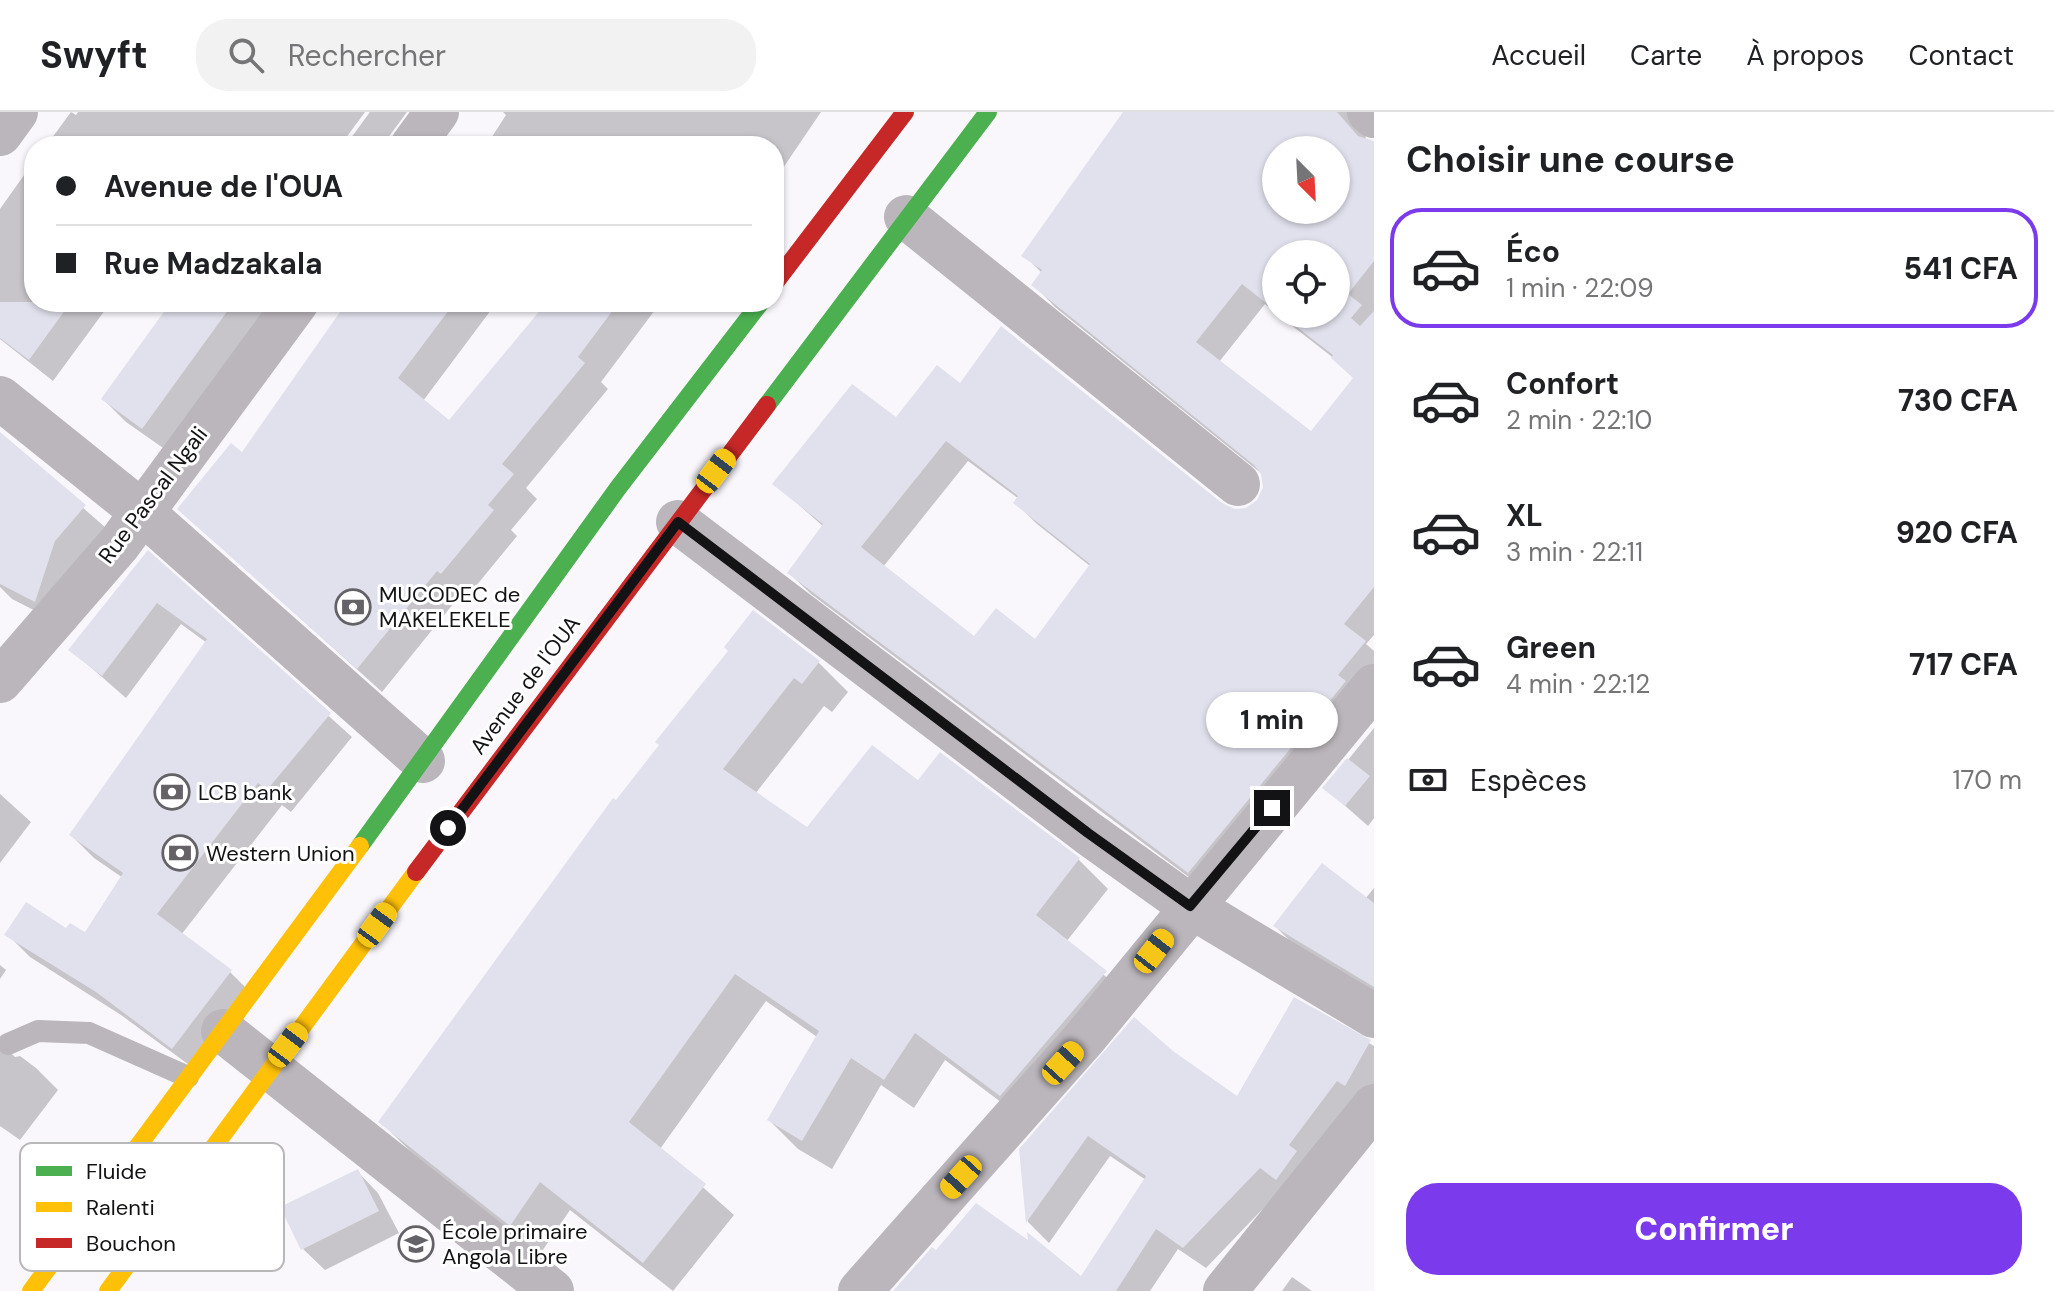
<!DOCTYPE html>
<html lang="fr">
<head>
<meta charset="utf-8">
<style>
	body { margin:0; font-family:"DM Sans",sans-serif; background:#f2f2f2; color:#202124; height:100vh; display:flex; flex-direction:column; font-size:30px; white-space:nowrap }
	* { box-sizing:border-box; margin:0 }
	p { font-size:26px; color:#757577 }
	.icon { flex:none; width:44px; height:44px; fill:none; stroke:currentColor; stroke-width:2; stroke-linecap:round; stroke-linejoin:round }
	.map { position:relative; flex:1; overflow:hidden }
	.sheet { display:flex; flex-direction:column; background:#fff; width:680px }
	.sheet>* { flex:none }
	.banner { position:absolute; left:24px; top:24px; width:760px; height:176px; border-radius:32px; box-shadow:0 2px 6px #0004; display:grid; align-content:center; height:176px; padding:0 32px; background:#fff }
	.needle { width:52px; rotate:156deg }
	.fabs { position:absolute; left:1262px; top:24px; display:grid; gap:16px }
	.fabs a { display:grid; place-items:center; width:88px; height:88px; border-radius:50%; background:#fff; box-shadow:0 2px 6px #0004; font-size:40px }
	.end { position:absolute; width:36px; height:36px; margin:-18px; border:10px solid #131215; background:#fff; box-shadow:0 0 0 4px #fff }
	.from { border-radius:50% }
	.bubble { position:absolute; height:56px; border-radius:28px; background:#fff; box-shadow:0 2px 6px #0004; font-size:26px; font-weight:800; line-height:56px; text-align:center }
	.car { position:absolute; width:24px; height:48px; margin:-24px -12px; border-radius:10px; box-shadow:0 0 6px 2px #0007; background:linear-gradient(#f5c518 24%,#345 0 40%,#f5c518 0 76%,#345 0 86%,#f5c518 0) }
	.banner b { display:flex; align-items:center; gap:28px; height:76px; font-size:30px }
	.banner b+b { border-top:2px solid #e0e0e0 }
	.banner i { width:20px; height:20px; background:#202124 }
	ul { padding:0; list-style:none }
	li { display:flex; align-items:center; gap:24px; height:120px; margin:0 16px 12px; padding:0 16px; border:4px solid transparent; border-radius:32px }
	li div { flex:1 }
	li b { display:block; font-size:30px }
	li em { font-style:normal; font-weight:800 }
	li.selected { border-color:#7c3aed }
	li>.icon { width:72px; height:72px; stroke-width:1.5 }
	h2 { padding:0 32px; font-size:36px; line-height:96px }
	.pay { display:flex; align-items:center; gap:20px; height:88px; padding:0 32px; font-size:30px }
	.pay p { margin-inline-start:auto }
	.action { display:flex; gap:16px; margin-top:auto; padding:16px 32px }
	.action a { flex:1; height:92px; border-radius:32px; background:#7c3aed; color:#fff; font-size:32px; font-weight:800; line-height:92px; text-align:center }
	header { display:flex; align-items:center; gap:48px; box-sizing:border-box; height:112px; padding:0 40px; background:#fff; border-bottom:2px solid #e0e0e0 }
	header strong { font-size:38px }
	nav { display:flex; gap:44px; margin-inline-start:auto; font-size:28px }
	.search { width:560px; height:72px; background:#f2f2f2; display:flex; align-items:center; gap:20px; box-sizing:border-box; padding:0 28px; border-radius:32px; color:#757577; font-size:30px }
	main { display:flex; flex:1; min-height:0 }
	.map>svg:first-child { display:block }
	.shadow { fill:#0003; fill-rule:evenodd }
	.building { fill:#e0e1ec; fill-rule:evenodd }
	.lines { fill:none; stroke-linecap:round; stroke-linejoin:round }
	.lane { stroke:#bbb6bb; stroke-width:22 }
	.street { stroke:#bbb6bb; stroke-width:44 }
	.fast { stroke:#4caf50; stroke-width:18 }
	.slow { stroke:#ffc107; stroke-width:18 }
	.jam { stroke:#c62828; stroke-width:18 }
	.route { stroke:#131215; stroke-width:10 }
	.labels { text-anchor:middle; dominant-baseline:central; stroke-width:6; stroke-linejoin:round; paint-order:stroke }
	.street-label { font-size:22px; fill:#131215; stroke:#fff }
	.poi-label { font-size:22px; fill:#131215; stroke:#fff; text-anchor:start }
	.key { fill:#fff; stroke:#b8b8b9; stroke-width:2 }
	.key-label { font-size:22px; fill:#131215 }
</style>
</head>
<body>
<header>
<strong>Swyft</strong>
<div class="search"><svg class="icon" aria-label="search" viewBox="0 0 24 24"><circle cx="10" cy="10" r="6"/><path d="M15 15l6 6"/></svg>Rechercher</div>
<nav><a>Accueil</a><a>Carte</a><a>À propos</a><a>Contact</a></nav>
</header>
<main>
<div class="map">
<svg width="1374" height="1179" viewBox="0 0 1374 1179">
	<rect width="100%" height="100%" fill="#f9f7fc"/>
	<g class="shadow">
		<polygon points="71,0 76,3 78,0 365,0 340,34 46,34"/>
		<polygon points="370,0 407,0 382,34 345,34"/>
		<polygon points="503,0 821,0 781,59 774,56 774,34 486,34 506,3"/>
		<path d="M1132 0H1374L1365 18 1366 29 1374 30V284L1336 248 1277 202H1336V142H1276V201L1265 192 1219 250 1311 322 1374 344V523L1366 532 1374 539V582L1210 781 811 482 789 461 824 415 775 372 960 274 1235 399 1247 397 1259 390 1265 375 1262 362 1055 195 1034 173 1042 161 1024 143ZM1276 38H1336V98H1276ZM968 349 1019 387 1016 391 1037 412 1090 454 1035 530 974 527 883 455Z"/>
		<polygon points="34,49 34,190 111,190 53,269 0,227 0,97"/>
		<polygon points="156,190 287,190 166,338 126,310 103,287 167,199"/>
		<polygon points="350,190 497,190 423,289 450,311 543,197 532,190 661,190 601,270 608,277 526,376 537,387 511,418 517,424 467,485 462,481 382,580 179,397 242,343"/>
		<polygon points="0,323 106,416 57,510 12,487 0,475"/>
		<polygon points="148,441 352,625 291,700 282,693 181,823 230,860 253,883 196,958 121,903 30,845 7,822 85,822 123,766 94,746 71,723 207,531 181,512 126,586 71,538"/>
		<polygon points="753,501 819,551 848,580 832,600 824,594 755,682 807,718 918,671 940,643 1079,748 1108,777 1066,830 1135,890 1030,1012 945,948 914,996 881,973 832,1057 798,1037 769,1008 817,925 766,889 660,1037 734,1103 673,1179 570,1098 540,1142 410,1039 381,1010 730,539"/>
		<polygon points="1374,616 1374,706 1368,714 1325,676"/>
		<polygon points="0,682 31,710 0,751"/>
		<polygon points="1374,776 1374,881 1295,834 1275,814 1365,787"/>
		<polygon points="0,853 6,858 0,867"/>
		<polygon points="1295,888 1374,934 1374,981 1206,1156 1178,1137 1150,1179 896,1179 1082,1167 1146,1068 1110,1044 1049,1131 1028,1110 1021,1038 1172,940 1238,986"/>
		<polygon points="0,930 15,945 20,944 36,956 58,978 20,1028 0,1014"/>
		<polygon points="357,1059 378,1081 399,1121 325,1158 303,1137"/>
		<polygon points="1292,1165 1312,1179 1282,1179"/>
	</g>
	<g class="building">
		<path d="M1123 0H1337L1358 24 1374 29V149L1348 182 1362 193 1351 206 1360 214 1374 199V475L1344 512 1366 529 1338 563 1346 569 1188 761 787 461 823 412 772 372 852 272 896 305 937 253 960 271 1001 214 1222 391 1235 397 1246 396 1257 388 1263 375 1261 362 1254 353 1031 173 1042 158 1021 144ZM1276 38H1336V98H1276ZM1276 142H1336V202H1280L1333 243 1331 246 1353 266 1311 319 1196 230 1242 172 1276 199ZM946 329 1018 384 1013 391 1090 452 1035 527 996 496 974 524 861 435Z"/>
		<polygon points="0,190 71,190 29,248 0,226"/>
		<polygon points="171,190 234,190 142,317 101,287"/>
		<polygon points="347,190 455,190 398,266 449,308 547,190 619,190 578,245 585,251 502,352 514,362 488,393 494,398 441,462 437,459 357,557 177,397 231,331 242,340"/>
		<polygon points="0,320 86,393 55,429 35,490 0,472"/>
		<polygon points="148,438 331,601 267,678 258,671 157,802 232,858 172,937 96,880 4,823 26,790 66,816 70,811 85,820 123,761 69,723 207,527 157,491 102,564 68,538"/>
		<polygon points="753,498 820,549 802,572 794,566 723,657 807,715 872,633 918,668 940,640 1080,746 1036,803 1107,859 1000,984 915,921 884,968 851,946 802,1029 767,1008 819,919 735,862 629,1010 706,1072 643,1151 540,1070 510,1114 378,1010 613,686 616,688 659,633 655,630 728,539 724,535"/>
		<polygon points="1347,646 1370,664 1345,694 1322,676"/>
		<polygon points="1322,751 1374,791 1374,875 1273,814"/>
		<polygon points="1294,885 1371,928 1345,974 1337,969 1289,1033 1297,1039 1276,1068 1260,1056 1183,1136 1156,1117 1116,1179 893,1179 932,1135 936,1138 976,1091 1028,1128 1027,1120 1081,1164 1146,1064 1088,1024 1026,1111 1019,1037 1134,905 1173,939 1237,984"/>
		<polygon points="358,1057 379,1099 301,1138 280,1095"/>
	</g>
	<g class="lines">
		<polyline class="lane" points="8,932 38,919 89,921 188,965"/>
		<g class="street">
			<polyline points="1369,0 1374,4"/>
			<polyline points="0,22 16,0"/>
			<polyline points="412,34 437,0"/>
			<polyline points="906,105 1238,372"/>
			<polyline points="0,286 142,400 423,649"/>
			<polyline points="678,410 1088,721 1190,794 1374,904"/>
			<polyline points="0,569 119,432 297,190"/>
			<polyline points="223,919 552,1179"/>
			<polyline points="860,1179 1083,928 1374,574"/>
			<polyline points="1225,1179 1374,994"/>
		</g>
		<g class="fast">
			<polyline points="767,293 988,0"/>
			<polyline points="360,734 618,376 761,190"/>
		</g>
		<g class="slow">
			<polyline points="31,1179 360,734"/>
			<polyline points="108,1179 416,760"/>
		</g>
		<g class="jam">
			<polyline points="774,172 905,0"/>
			<polyline points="416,760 767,293"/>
		</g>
	</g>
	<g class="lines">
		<polyline class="route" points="448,716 678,410 1088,721 1190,794 1272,696"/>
	</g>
	<defs>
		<symbol id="bank-ring" viewBox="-11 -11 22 22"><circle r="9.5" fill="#fff" stroke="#646266" stroke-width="1.5"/><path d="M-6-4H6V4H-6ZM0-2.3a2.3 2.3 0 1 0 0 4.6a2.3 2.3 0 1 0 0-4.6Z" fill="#646266"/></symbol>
		<symbol id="school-ring" viewBox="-11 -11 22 22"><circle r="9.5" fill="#fff" stroke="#646266" stroke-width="1.5"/><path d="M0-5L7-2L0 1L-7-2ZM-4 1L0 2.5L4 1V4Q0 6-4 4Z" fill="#646266"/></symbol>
	</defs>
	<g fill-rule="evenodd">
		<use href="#bank-ring" x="333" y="475" width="40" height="40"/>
		<use href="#bank-ring" x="152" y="660" width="40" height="40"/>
		<use href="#bank-ring" x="160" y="721" width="40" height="40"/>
		<use href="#school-ring" x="396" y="1112" width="40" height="40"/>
	</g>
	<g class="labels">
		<g class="street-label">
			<text transform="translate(153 383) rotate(-53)">Rue Pascal Ngali</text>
			<text transform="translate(525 573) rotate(-53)">Avenue de l'OUA</text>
		</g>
		<g class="poi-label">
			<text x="379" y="482">MUCODEC de<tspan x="379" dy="25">MAKELEKELE</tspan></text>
			<text x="198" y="680">LCB bank</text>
			<text x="206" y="741">Western Union</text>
			<text x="442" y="1119">École primaire<tspan x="442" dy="25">Angola Libre</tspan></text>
		</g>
	</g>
	<rect x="20" y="1031" width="264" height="128" rx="12" class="key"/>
	<rect x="36" y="1054" width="36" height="10" fill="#4caf50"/>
	<rect x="36" y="1090" width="36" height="10" fill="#ffc107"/>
	<rect x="36" y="1126" width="36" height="10" fill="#c62828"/>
	<g class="key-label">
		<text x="86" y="1067">Fluide</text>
		<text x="86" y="1103">Ralenti</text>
		<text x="86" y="1139">Bouchon</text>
	</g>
</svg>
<div class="fabs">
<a><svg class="needle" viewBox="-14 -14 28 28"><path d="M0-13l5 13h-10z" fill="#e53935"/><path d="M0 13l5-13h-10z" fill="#757577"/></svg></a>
<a><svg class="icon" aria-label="locate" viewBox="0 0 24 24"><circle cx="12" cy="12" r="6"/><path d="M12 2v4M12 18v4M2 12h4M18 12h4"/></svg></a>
</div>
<i class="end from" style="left:448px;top:716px"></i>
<i class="end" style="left:1272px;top:696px"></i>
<div class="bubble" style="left:1206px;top:580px;width:132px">1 min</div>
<i class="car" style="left:716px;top:359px;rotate:37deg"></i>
<i class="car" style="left:377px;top:813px;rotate:36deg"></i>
<i class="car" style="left:1154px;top:839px;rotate:38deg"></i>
<i class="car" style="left:288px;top:933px;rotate:37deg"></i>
<i class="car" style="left:1063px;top:951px;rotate:42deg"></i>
<i class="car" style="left:961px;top:1065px;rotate:222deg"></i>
<div class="banner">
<b><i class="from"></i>Avenue de l'OUA</b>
<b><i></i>Rue Madzakala</b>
</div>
</div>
<section class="sheet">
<h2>Choisir une course</h2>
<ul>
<li class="selected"><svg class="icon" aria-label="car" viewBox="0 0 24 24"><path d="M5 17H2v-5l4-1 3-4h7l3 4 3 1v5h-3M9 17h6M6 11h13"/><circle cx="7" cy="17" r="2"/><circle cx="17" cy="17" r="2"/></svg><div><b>Éco</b><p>1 min · 22:09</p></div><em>541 CFA</em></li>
<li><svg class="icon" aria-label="car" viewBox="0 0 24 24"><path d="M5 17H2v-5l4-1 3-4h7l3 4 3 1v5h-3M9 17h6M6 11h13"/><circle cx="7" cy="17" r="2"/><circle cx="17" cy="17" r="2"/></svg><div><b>Confort</b><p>2 min · 22:10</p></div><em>730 CFA</em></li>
<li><svg class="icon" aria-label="car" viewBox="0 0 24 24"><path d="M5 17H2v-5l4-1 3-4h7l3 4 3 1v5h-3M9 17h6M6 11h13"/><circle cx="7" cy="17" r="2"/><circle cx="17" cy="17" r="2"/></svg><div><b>XL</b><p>3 min · 22:11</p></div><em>920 CFA</em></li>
<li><svg class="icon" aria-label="car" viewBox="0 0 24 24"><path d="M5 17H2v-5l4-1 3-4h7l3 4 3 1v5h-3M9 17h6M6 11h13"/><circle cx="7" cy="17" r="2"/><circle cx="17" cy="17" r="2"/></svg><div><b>Green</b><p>4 min · 22:12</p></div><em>717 CFA</em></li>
</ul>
<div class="pay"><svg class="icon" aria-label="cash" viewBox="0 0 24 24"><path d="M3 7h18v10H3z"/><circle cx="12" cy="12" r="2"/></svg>Espèces<p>170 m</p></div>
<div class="action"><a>Confirmer</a></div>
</section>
</main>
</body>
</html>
